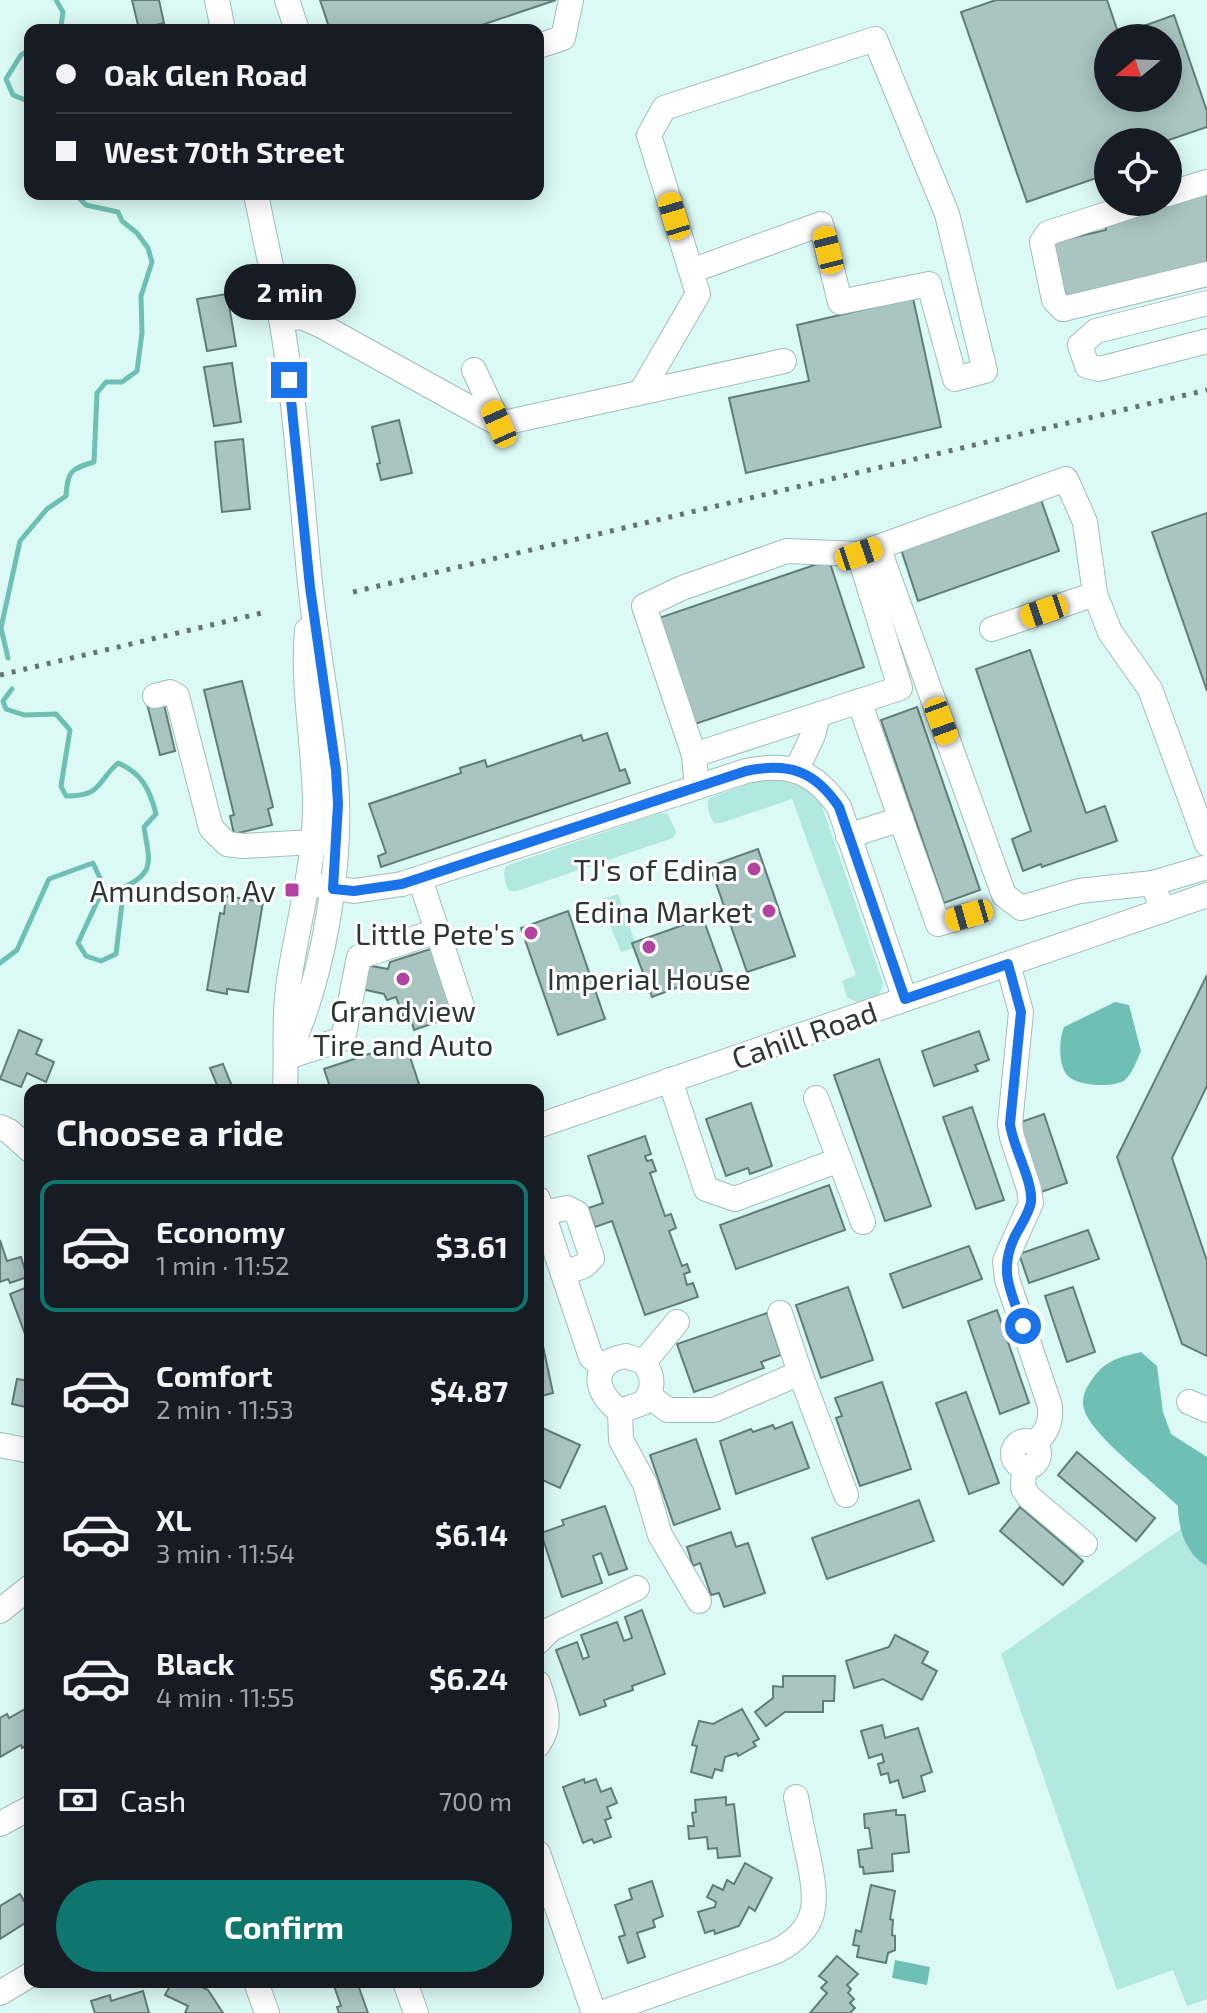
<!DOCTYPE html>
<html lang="en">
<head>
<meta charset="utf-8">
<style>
	body { margin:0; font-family:"Exo 2",sans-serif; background:#20242c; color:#f1f3f6; height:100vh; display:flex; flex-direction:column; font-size:30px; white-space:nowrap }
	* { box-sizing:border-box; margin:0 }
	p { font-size:26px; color:#9ea1a6 }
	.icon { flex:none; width:44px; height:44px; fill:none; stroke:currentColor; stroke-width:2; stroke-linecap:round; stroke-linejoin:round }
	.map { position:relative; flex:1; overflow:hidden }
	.sheet { position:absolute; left:24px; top:1084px; width:520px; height:904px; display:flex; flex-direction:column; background:#171b24; border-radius:16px; box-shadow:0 4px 20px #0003 }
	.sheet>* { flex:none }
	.banner { position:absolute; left:24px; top:24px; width:520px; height:176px; border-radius:16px; box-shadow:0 4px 20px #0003; display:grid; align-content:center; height:176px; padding:0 32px; background:#171b24 }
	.needle { width:52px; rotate:251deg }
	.controls { position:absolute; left:1094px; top:24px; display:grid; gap:16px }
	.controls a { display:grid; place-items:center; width:88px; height:88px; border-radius:50%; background:#171b24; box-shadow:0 4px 20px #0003; font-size:40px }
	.end { position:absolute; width:36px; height:36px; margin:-18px; border:10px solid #1a73e8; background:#fff; box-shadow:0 0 0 4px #fff }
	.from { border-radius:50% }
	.bubble { position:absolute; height:56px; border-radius:28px; background:#171b24; box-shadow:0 4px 20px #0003; font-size:26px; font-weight:700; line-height:56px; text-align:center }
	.car { position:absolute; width:24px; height:48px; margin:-24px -12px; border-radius:10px; box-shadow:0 0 6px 2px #0007; background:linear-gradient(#f5c518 24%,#345 0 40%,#f5c518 0 76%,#345 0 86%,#f5c518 0) }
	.banner b { display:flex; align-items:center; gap:28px; height:76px; font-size:30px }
	.banner b+b { border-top:2px solid #363941 }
	.banner i { width:20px; height:20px; background:#f1f3f6 }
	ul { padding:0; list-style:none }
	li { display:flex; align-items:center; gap:24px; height:132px; margin:0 16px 12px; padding:0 16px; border:4px solid transparent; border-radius:16px }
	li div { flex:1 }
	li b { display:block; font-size:30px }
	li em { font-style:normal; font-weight:700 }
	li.current { border-color:#0f766e }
	li>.icon { width:72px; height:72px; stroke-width:1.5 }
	h2 { padding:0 32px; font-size:36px; line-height:96px }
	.pay { display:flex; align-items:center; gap:20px; height:88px; padding:0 32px; font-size:30px }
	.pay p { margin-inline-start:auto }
	.action { display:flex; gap:16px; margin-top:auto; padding:16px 32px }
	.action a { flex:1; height:92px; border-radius:48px; background:#0f766e; color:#fff; font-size:32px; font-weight:700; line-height:92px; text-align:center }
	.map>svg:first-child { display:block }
	.green { fill:#b1e8e0 }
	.water { fill:#6ec0b5 }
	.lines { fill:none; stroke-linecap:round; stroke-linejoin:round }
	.stream { stroke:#6ec0b5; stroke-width:5 }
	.building { fill:#a8c5c1; stroke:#617d78; stroke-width:2; fill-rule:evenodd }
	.minor-casing { stroke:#a0beb9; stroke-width:26 }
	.minor { stroke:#fff; stroke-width:24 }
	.rail { stroke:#637572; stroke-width:5; stroke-dasharray:4 8; stroke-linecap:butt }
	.route { stroke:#1a73e8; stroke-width:10 }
	.poi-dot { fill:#b243a0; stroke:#fff; stroke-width:3 }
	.labels { text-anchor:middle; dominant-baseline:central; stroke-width:6; stroke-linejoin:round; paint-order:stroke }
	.poi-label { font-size:30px; fill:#2c3836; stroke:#fff; text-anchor:end }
	.street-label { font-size:30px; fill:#2c3836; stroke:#fff }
</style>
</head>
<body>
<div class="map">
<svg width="1207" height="2013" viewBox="0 0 1207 2013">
	<rect width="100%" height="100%" fill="#dcfaf5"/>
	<g class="green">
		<path d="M772 775C790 775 813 788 821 803L883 983C882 998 870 1000 858 1003L847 997 842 981 856 975 792 799 721 823H714C709 816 706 805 709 798Z"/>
		<path d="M660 813 668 814 676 832 673 838 517 891H509C505 882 502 875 506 866Z"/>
		<polygon points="618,894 635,942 634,948 621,952 600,900"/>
		<polygon points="1207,1511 1207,1999 1187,2006 1173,1970 1117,1990 1001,1654"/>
	</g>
	<g class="water">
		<path d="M1115 1002 1129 1005 1141 1051C1137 1060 1133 1072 1126 1079 1116 1089 1075 1086 1067 1075 1058 1064 1059 1039 1064 1027Z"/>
		<path d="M1141 1352 1157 1366 1163 1412 1171 1434 1207 1457V1566C1186 1555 1178 1528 1178 1506 1156 1484 1094 1437 1085 1412 1080 1399 1085 1389 1093 1378 1106 1360 1120 1357 1141 1352Z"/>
		<polygon points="895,1960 930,1967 927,1985 892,1978"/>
	</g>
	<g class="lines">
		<g class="stream">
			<polyline points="56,0 63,12 61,26 56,30"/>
			<polyline points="30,49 21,55 6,79 13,95 30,102"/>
			<path d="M8 658 1 628 20 541 47 509 66 496C68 471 70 469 94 462L97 393 106 382H122L137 371 142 333 141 296 152 262 148 248 137 233 122 221 118 212 86 205 75 194"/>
			<path d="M0 963 17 950 49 879 93 863 104 887 78 943 86 956 101 961 116 954 124 887C158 872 148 857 144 827L156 814C150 790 142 773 118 763 95 784 102 796 66 796L61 786 70 730 56 714 24 715 6 709 3 701 12 689"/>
		</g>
	</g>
	<g class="building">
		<polygon points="132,0 159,0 164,23 139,29"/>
		<polygon points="320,0 556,0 467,30 330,30"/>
		<path d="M996 0H1107L1119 35 1174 15 1207 111V127L1163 142H1108V174L1027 202 961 12ZM1108 38H1168V98H1108Z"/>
		<polygon points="1207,194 1207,263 1062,298 1049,243 1106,230 1105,224 1155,212 1154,206"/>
		<polygon points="227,294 236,346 207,351 197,299"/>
		<polygon points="913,298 941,427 746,473 729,398 809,381 797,325"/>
		<polygon points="232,363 241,422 214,426 204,367"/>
		<polygon points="399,420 412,473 381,480 377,464 380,463 372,427"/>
		<polygon points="243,439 250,509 222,512 215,442"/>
		<polygon points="1039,494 1059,551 918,601 899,543"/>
		<polygon points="1207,513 1207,691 1152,532"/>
		<polygon points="829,560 864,667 689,726 653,620"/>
		<polygon points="1030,650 1086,813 1105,806 1117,841 1042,867 1041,864 1023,871 1012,839 1031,831 976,669"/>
		<polygon points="242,681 273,807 268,809 272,825 234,834 230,816 234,815 204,690"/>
		<polygon points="163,700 175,751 160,755 147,704"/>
		<polygon points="917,707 980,890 944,903 881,720"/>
		<polygon points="607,733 620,771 625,769 630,783 381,867 378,856 386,853 369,804 461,773 460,768 485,760 487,767 581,735 583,741"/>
		<polygon points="758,849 795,956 747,972 710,866"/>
		<polygon points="226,896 263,902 248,992 227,989 227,994 207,990 220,913 224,914"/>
		<polygon points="568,911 605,1019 558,1035 521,928"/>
		<polygon points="703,918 722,971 652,997 632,943"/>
		<polygon points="434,948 451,1005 445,1007 449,1018 414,1030 411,1019 405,1021 396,997 387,1000 384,994 361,989 366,965 388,969 390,962"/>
		<polygon points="1207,975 1207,1086 1172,1158 1207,1261 1207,1356 1182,1344 1117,1157"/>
		<polygon points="19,1030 42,1040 36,1054 54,1062 46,1082 27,1073 21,1087 0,1079"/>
		<polygon points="979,1031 989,1060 975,1065 978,1071 934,1086 922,1051"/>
		<polygon points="405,1042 421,1090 331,1090 324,1069"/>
		<polygon points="879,1059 931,1206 885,1221 834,1075"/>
		<polygon points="223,1064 233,1089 231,1090 219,1090 210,1068"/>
		<polygon points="751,1103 772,1166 750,1174 748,1168 726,1176 706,1119"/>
		<polygon points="972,1107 1004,1200 976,1209 943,1117"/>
		<polygon points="1044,1114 1067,1183 1041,1192 1018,1123"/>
		<polygon points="645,1136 651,1154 645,1156 647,1161 652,1160 656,1171 650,1173 665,1216 671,1214 676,1228 669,1231 682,1266 687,1264 690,1272 684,1274 687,1285 693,1283 698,1297 645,1315 612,1221 595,1227 588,1208 603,1203 588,1156"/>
		<polygon points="829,1185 845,1230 736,1269 720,1225"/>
		<polygon points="1088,1230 1099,1259 1029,1283 1019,1254"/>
		<polygon points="0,1240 7,1261 21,1257 27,1277 10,1283 8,1279 0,1282"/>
		<polygon points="969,1246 982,1279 903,1308 890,1274"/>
		<polygon points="30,1286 30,1332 25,1334 10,1294"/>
		<polygon points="848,1287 873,1360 821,1378 796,1305"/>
		<polygon points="1073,1287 1095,1352 1067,1362 1045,1296"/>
		<polygon points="997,1310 1029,1403 1000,1414 968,1321"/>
		<polygon points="767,1313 781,1355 761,1362 764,1368 694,1392 677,1344"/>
		<polygon points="543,1346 553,1393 538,1397 538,1347"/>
		<polygon points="17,1379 30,1381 30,1408 12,1404"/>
		<polygon points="882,1382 911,1469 860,1486 836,1418 842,1416 835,1398"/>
		<polygon points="966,1392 999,1483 969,1494 936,1403"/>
		<polygon points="792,1422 809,1468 736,1494 720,1441 751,1429 753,1432 773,1425 775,1429"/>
		<polygon points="538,1426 580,1445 560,1488 538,1478"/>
		<polygon points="696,1439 720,1509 674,1525 650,1455"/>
		<polygon points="1077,1452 1155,1518 1136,1541 1058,1475"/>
		<polygon points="919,1500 934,1541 827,1579 812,1538"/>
		<polygon points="605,1506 627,1569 609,1575 601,1553 593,1556 602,1583 562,1597 541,1533 564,1525 562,1520"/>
		<polygon points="1020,1507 1083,1561 1063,1585 1000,1531"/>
		<polygon points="731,1532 736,1547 748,1543 765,1593 724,1607 719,1593 711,1595 700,1563 693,1566 687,1547"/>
		<polygon points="642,1610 665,1674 632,1686 633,1690 604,1700 606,1706 580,1715 556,1650 577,1642 583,1659 589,1657 581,1635 617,1622 624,1641 632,1638 625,1617"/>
		<polygon points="895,1635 928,1652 922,1663 937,1671 922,1700 883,1679 854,1688 846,1661 889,1647"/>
		<polygon points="783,1676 835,1676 834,1701 823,1701 823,1712 785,1712 766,1726 755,1712 773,1698 773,1686 783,1687"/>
		<polygon points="25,1709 30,1718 30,1744 22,1748 21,1745 0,1757 0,1718 7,1714 9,1718"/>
		<polygon points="742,1709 759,1739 753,1742 756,1746 738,1756 737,1753 725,1757 722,1771 715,1769 712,1778 691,1772 697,1746 692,1745 699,1721 713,1724"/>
		<polygon points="882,1725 885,1738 918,1728 932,1772 921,1776 925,1791 903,1798 898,1780 890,1783 888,1773 881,1775 878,1764 884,1762 882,1754 869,1758 861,1731"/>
		<polygon points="584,1779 585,1783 596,1779 601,1792 611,1788 617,1803 607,1807 611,1818 605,1820 611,1837 594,1843 592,1839 583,1843 563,1787"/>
		<polygon points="726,1797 726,1805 734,1804 740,1856 718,1858 717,1848 708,1849 707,1837 689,1839 688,1826 694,1826 692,1813 696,1812 695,1800"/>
		<polygon points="896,1810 896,1815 905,1815 909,1852 892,1854 893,1871 864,1874 863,1867 860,1867 858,1850 872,1848 869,1828 865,1828 864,1814"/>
		<polygon points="745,1863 772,1878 755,1911 749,1907 739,1926 715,1934 714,1930 705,1933 698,1912 715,1907 716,1902 707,1897 713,1885 723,1890 727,1880 734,1884"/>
		<polygon points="652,1881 663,1916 653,1920 655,1927 637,1933 645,1957 628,1963 619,1937 625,1935 615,1905 632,1899 629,1889"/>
		<polygon points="871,1885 895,1891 890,1919 893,1920 892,1935 895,1936 895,1950 888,1953 886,1963 857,1957 859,1946 853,1945 856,1930 861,1932"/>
		<polygon points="20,1894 30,1911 30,1920 0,1939 0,1906"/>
		<polygon points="837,1956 858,1974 847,1985 851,1989 848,1993 854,1999 850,2003 855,2008 850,2013 810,2013 827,1993 821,1988 827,1982 819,1976"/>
		<polygon points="172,1982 192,1982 208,1990 223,2013 185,2013 188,2006 165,1995"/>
		<polygon points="347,1982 357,1982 368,2013 339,2013 337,2007 341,2006 334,1986"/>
		<polygon points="143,1991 149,2013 95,2013 91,2001 110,1995 111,2001"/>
	</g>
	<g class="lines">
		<defs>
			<g id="minor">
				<polyline points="217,0 223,30"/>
				<polyline points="287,0 297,30"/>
				<polyline points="538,46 563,38 571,0"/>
				<path d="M256 194C264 235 274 277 281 318 296 406 301 495 310 583 316 645 329 706 335 768 344 859 325 974 287 1057"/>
				<polyline points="1168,194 1207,182"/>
				<polyline points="1144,202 1048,233 1042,242 1054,300 1063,309 1207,274"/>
				<polyline points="1207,303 1096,331 1080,345 1087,366 1099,369 1207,341"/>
				<polyline points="281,319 302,317 320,325 499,424 784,361"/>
				<polyline points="474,370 499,424"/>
				<polyline points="641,392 698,294 649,135 664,108 875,39 947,214 985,371 955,379 929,284 840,302 821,224 691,271"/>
				<polyline points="878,547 1004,895 1021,908 1079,891 1153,883 1162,911"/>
				<polyline points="992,629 1095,594 1110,632 1150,689 1207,844"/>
				<polyline points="155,696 170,692 177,696 211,828 227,844 243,846 313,842"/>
				<polyline points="859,701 938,924 969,915"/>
				<polyline points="694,755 644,606 682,588 787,551 859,554"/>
				<polyline points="796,771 813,735 818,715"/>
				<polyline points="697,787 694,755 900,688 859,554 1066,479 1085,522 1095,594"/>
				<polyline points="848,836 901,819"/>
				<polyline points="420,879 462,1006"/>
				<polyline points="1153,883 1207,867"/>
				<path d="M308 884 354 891 402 884 746 771C789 762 814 771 839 807L905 999"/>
				<path d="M1008 964 1021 1012 1010 1124 1012 1137 1029 1189 1031 1203 1005 1261 1007 1279 1050 1406C1051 1424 1047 1432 1034 1444"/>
				<polyline points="287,1057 343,1039 359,957 437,931"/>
				<polyline points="670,1080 706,1189 735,1199 839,1160"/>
				<path d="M285 1090C287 1053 283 1018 289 981 298 920 316 862 315 800 314 743 302 687 307 630"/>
				<polyline points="816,1098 863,1222"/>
				<polyline points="538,1126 1207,895"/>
				<polyline points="0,1127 9,1131 30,1150"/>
				<polyline points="538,1199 591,1357 604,1367"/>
				<polyline points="543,1213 567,1208 577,1213 592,1258 584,1266 563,1273"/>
				<polyline points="780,1313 800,1373"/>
				<path d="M626 1356 644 1362C654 1377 655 1389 643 1403L620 1411C594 1393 589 1362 626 1356Z"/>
				<polyline points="644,1362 677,1322"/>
				<polyline points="649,1396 668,1410 714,1410 800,1373 846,1495"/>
				<polyline points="1189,1402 1207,1410"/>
				<polyline points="620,1411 621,1440 645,1484 660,1535 699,1601"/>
				<circle cx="1026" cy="1454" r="13"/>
				<polyline points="0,1445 30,1451"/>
				<polyline points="1024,1467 1023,1488 1029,1497 1085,1544"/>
				<polyline points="0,1611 30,1587"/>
				<polyline points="538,1642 551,1629 637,1588"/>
				<path d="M538 1683C546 1706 553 1724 538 1745"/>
				<polyline points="0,1824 30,1808"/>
				<polyline points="538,1853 594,2013"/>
				<polyline points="256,1982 267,2013"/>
				<polyline points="405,1982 416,2013"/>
				<polyline points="0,1993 30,1975"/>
				<path d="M601 2013 777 1951C820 1928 817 1902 809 1860 804 1839 800 1818 796 1797"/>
			</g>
		</defs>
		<use href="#minor" class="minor-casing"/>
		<use href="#minor" class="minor"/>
		<g class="rail">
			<polyline points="353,592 1207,390"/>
			<polyline points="0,675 266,612"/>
		</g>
	</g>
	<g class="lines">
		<path class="route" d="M289 380 310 587 336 770 338 804 333 889 354 891 402 884 746 771C789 762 815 771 839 807L905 999 1008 964 1021 1012 1010 1124C1013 1148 1033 1180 1031 1202 1029 1214 1020 1226 1015 1236 998 1272 1011 1291 1023 1326"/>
	</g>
	<g class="poi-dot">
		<circle cx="754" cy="869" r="8"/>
		<rect x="284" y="882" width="16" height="16" rx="4"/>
		<circle cx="769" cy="911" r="8"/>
		<circle cx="531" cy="933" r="8"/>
		<circle cx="649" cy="947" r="8"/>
		<circle cx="403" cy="979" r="8"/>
	</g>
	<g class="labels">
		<g class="poi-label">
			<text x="738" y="869">TJ's of Edina</text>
			<text x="276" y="890">Amundson Av</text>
			<text x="753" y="911">Edina Market</text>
			<text x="515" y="933">Little Pete's</text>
			<text x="649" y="978" text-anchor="middle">Imperial House</text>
			<text x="403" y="1010" text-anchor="middle">Grandview<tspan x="403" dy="34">Tire and Auto</tspan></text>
		</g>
		<g class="street-label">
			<text transform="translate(804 1034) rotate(-19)">Cahill Road</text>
		</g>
	</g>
</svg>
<div class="controls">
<a><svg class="needle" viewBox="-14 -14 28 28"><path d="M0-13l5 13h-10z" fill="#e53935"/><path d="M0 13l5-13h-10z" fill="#9ea1a6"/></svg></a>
<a><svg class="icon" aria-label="locate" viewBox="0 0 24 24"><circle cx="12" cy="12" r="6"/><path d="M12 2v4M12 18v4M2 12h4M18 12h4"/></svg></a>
</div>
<i class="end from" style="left:1023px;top:1326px"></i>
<i class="end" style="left:289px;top:380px"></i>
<div class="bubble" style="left:224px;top:264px;width:132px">2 min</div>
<i class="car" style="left:674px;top:216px;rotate:343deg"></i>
<i class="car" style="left:828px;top:250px;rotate:346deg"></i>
<i class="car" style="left:499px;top:424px;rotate:336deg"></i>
<i class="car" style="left:859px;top:554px;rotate:71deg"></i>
<i class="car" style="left:1044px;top:611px;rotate:251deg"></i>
<i class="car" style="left:941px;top:721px;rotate:160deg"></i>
<i class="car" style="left:969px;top:915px;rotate:254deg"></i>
<div class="banner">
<b><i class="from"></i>Oak Glen Road</b>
<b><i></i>West 70th Street</b>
</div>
<section class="sheet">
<h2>Choose a ride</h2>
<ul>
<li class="current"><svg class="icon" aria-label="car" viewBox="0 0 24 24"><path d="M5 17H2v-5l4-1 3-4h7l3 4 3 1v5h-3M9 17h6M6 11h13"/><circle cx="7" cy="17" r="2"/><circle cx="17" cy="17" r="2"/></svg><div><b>Economy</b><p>1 min · 11:52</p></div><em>$3.61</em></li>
<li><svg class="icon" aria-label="car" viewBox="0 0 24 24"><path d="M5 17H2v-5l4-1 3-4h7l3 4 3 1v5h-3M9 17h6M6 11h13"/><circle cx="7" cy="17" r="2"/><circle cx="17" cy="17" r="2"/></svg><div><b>Comfort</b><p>2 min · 11:53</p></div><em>$4.87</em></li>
<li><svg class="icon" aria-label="car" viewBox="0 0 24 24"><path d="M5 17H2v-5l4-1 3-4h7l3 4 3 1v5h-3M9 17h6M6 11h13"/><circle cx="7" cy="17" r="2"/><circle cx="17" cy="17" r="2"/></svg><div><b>XL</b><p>3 min · 11:54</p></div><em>$6.14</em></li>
<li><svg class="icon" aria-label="car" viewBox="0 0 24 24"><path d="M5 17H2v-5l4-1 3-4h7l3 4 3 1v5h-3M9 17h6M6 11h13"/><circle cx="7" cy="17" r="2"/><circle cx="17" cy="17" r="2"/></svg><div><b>Black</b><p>4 min · 11:55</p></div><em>$6.24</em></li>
</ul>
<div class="pay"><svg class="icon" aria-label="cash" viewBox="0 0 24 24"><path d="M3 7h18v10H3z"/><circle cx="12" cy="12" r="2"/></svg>Cash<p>700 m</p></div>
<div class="action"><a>Confirm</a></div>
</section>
</div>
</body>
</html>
